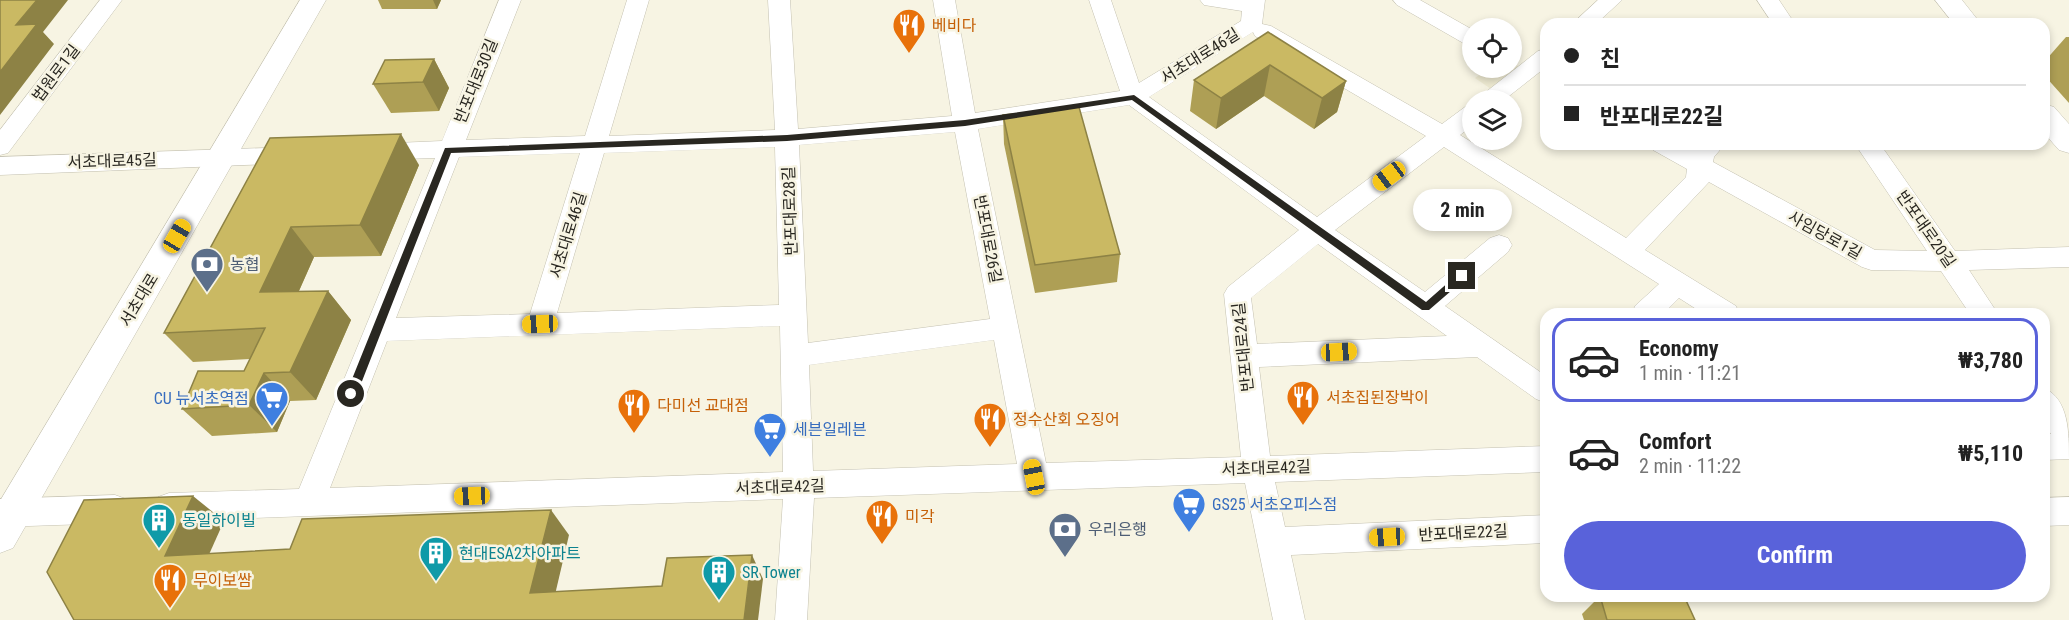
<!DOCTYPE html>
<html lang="en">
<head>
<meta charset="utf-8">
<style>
	body { margin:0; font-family:"Roboto Condensed","Noto Sans KR",sans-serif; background:#f2f2f2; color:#222; height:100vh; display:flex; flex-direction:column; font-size:22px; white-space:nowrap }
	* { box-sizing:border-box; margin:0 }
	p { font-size:20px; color:#767676 }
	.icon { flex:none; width:33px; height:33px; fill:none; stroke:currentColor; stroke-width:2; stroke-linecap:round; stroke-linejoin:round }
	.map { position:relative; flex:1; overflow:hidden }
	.sheet { position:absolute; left:1540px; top:308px; width:510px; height:294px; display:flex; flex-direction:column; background:#fff; border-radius:18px; box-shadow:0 3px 9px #0003 }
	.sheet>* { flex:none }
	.banner { position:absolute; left:1540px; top:18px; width:510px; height:132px; border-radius:18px; box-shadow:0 3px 9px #0003; display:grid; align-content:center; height:132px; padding:0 24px; background:#fff }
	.controls { position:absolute; left:1462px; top:18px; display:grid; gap:12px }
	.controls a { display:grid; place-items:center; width:60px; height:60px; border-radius:50%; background:#fff; box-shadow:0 3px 9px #0003; font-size:30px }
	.end { position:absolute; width:27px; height:27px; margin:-14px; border:8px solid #292721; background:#fff; box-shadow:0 0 0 3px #fff }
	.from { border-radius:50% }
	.bubble { position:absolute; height:42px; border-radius:21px; background:#fff; box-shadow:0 3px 9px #0003; font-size:20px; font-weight:700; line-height:42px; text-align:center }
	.car { position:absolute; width:18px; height:36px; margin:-18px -9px; border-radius:8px; box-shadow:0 0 4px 2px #0007; background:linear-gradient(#f5c518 24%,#345 0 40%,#f5c518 0 76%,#345 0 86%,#f5c518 0) }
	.banner b { display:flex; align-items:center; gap:21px; height:57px; font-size:22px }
	.banner b+b { border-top:2px solid #e0e0e0 }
	.banner i { width:15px; height:15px; background:#222 }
	ul { padding:10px 0 0; list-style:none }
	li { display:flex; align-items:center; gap:18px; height:84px; margin:0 12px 9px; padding:0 12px; border:3px solid transparent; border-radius:18px }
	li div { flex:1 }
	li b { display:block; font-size:22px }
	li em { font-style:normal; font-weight:700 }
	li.current { border-color:#5962da }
	li>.icon { width:54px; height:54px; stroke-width:1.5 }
	.cta { display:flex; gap:12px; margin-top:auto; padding:12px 24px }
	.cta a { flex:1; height:69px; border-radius:36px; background:#5962da; color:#fff; font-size:24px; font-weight:700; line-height:69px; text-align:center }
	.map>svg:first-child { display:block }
	.built { fill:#efebd2 }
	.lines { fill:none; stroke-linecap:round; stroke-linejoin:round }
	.street-casing { stroke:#c4c1b1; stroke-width:1 }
	.secondary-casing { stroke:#c4c1b1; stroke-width:1 }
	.primary-casing { stroke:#c4c1b1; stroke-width:1 }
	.street { fill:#fff; fill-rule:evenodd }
	.secondary { fill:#fff; fill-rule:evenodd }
	.primary { fill:#fff; fill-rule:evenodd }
	.wall { fill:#ae9f55 }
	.shaded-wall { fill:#8d8245 }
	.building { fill:#cab963; stroke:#8d8245; stroke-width:1.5 }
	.route { fill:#292721 }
	.labels { text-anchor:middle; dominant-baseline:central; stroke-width:5; stroke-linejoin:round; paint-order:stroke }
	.food-label { font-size:16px; fill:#c56008; stroke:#f7f4e3; text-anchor:start }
	.street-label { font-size:16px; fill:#292721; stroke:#f7f4e3 }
	.service-label { font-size:16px; fill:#4e5e75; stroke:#f7f4e3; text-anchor:start }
	.shop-label { font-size:16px; fill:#366cbe; stroke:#f7f4e3; text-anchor:start }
	.culture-label { font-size:16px; fill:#0d838f; stroke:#f7f4e3; text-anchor:start }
</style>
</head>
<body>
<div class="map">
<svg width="2069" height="620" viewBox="0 0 2069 620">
	<rect width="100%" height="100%" fill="#f7f4e3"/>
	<polygon class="built" points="1512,63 1520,67 1491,89 1475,78 1489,68 1512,68"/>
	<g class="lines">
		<defs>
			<g id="street">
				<polygon points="100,0 122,0 8,153 0,155 0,130"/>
				<path d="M499 0H521L466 140 585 136 627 0H649L609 136 775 130 768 0H790L798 129 952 116 933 0H955L975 113 1120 91 1089 0H1111L1139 83 1241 21 1242 11 1204 5 1200 0H1265L1262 24 1271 26 1442 124 1465 107 1473 105V125L1460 135 1626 238 1686 177 1687 169 1653 150 1649 144H1680L1692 150 1698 144H1725L1714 157 1713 162 1875 250 1927 251 1855 144H1880L1955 251 2069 247V267L1969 270 1998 314H1970L1941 271 1871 270 1862 267 1709 182 1645 250 1736 306 1739 314H1704L1679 298 1663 314H1632L1635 306 1659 284 1444 147 1335 230 1425 292 1490 238 1499 235 1508 238 1512 245 1508 252 1445 306 1546 376V403L1536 399 1477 357 1259 367 1270 456 1546 446V472L1275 482 1285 527 1546 515V543L1291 555 1305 620H1273L1245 483 814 498 807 620H775L783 499 169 521 158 517 154 507 158 497 169 493 299 489 435 158 373 160 364 158 361 152 364 146 373 144 442 141ZM1253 32 1255 36 1426 136 1317 217 1149 97ZM1129 105 1299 230 1228 287 1224 294 1241 457 1046 463 978 129ZM955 132 990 319 808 343 799 145ZM775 147 779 305 557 313 604 153ZM580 153 530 314 396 318 459 157ZM1318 244 1447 336 1257 344 1251 298ZM780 326 783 472 330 488 387 341ZM994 340 1017 464 813 471 809 365Z"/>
				<polygon points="1393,0 1420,0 1473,30 1473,46 1465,44 1397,5"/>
				<polygon points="1598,0 1622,0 1596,24 1572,24"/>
				<polygon points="1757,0 1779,0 1795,24 1773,24"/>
				<polygon points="1546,49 1546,67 1504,100 1479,100 1482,95 1538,51"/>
				<polygon points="296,147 305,149 308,155 305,161 296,163 0,175 0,157"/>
				<path d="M2044 388C2069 399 2069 433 2069 459L2044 460V434H2051L2044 424Z"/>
				<polygon points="115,495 126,499 130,509 126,519 115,523 0,527 0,499"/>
				<polygon points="2069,497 2069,525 2044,526 2044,498"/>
			</g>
			<g id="secondary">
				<polygon points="1935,0 1962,0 1981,24 1954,24"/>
				<polygon points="2044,104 2054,107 2069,124 2069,153 2059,150 2044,133"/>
			</g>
			<polygon id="primary" points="300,0 326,0 13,548 0,553 0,501"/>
		</defs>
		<use href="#street" class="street-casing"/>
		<use href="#secondary" class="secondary-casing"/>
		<use href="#primary" class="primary-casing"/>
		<use href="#street" class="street"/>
		<use href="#secondary" class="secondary"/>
		<use href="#primary" class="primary"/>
	</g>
	<g class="wall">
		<polygon points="378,0 441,0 437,9 382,9"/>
		<polygon points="1268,32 1346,81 1337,112 1314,129 1264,96 1216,129 1190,111 1194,80"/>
		<polygon points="2066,37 2069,37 2069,103 2044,75 2044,62"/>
		<polygon points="434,59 449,88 439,111 391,113 373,84"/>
		<polygon points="1003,115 1120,254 1117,282 1035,293 1004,144"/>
		<polygon points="270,138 419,165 381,256 314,257 299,291 328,291 351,320 316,400 290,401 277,432 212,436 182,409 244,371 250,359 193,362 164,333"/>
		<polygon points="1600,596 1684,596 1695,620 1584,620 1582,614"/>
	</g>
	<g class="shaded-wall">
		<polygon points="37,0 68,0 43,32 54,44 0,115 0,72 16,25"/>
		<polygon points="433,0 441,0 437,9"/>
		<polygon points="434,59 449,88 439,111 423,82"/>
		<polygon points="1270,65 1264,96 1216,129 1221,98"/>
		<polygon points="1346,81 1337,112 1314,129 1322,98"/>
		<polygon points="401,134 419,165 381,256 360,225"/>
		<polygon points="291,227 314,257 285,322 260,292"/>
		<polygon points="328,291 351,320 316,400 290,372"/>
		<polygon points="264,373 290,401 277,432 249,405"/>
		<polygon points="193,496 224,521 198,579 165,556"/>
		<polygon points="551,510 569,535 550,616 530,593"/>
		<polygon points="752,555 763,579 758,620 744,620"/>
	</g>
	<g class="building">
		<polygon points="0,0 37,0 16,25 37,24 0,72"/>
		<polygon points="1268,32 1346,81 1322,98 1270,65 1221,98 1194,80"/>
		<polygon points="434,59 423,82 373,84 385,60"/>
		<polygon points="1079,107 1120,254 1035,265 1003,115"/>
		<polygon points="401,134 360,225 291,227 260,292 328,291 290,372 264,373 249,405 182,409 198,371 244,371 265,328 164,333 270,138"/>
		<polygon points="193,496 165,556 290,549 302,519 551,510 530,593 662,586 667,558 752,555 744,620 74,620 47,572 84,500"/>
		<polygon points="1600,596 1684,596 1695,620 1607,620"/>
	</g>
	<polygon class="route" points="1134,95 1426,302 1459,273 1466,273 1466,278 1429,310 1422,310 1132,100 965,126 787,141 451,153 357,394 351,399 346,394 445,148 787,135 965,120"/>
	<defs>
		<symbol id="restaurant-pin" viewBox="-11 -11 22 30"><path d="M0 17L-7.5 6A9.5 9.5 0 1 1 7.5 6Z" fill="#e8710a" stroke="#f7f4e3"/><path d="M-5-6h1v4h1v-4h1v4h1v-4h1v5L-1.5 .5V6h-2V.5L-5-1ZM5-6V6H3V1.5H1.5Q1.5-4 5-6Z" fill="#fff"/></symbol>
		<symbol id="bank-pin" viewBox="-11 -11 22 30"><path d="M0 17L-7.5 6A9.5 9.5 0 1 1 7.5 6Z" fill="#5c6f8a" stroke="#f7f4e3"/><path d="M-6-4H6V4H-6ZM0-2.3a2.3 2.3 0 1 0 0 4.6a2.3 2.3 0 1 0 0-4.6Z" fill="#fff"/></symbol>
		<symbol id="supermarket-pin" viewBox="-11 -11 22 30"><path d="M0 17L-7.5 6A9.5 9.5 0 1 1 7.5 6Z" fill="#3f7fe0" stroke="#f7f4e3"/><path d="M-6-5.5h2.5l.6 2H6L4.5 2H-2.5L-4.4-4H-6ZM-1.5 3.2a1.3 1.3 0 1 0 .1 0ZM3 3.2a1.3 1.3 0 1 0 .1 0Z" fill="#fff"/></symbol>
		<symbol id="building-pin" viewBox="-11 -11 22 30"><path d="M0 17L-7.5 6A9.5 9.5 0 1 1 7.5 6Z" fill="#0f9aa8" stroke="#f7f4e3"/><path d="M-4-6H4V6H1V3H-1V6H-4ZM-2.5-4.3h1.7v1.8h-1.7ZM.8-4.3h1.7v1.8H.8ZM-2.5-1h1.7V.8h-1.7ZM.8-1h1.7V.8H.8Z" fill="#fff"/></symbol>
	</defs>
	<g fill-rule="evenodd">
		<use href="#restaurant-pin" x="890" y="6" width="38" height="52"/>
		<use href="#bank-pin" x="188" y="245" width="38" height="52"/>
		<use href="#restaurant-pin" x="1284" y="378" width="38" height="52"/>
		<use href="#supermarket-pin" x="253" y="379" width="38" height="52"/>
		<use href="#restaurant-pin" x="615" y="386" width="38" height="52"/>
		<use href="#restaurant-pin" x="971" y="400" width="38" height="52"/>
		<use href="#supermarket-pin" x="751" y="410" width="38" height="52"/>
		<use href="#supermarket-pin" x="1170" y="485" width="38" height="52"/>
		<use href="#restaurant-pin" x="863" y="497" width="38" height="52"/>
		<use href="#building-pin" x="140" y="501" width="38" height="52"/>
		<use href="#bank-pin" x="1046" y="510" width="38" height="52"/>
		<use href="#building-pin" x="417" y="534" width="38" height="52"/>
		<use href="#building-pin" x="700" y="553" width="38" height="52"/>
		<use href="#restaurant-pin" x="151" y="561" width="38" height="52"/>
	</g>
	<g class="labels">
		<g class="food-label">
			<text x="932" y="25">베비다</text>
			<text x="1326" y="397">서초집된장박이</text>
			<text x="657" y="405">다미선 교대점</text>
			<text x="1013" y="419">정수산회 오징어</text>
			<text x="905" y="516">미각</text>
			<text x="193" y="580">무이보쌈</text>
		</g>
		<g class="street-label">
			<text transform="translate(1200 56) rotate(-32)">서초대로46길</text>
			<text transform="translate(56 73) rotate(-53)">법원로1길</text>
			<text transform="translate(476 81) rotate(-68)">반포대로30길</text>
			<text transform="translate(112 161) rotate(-2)">서초대로45길</text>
			<text transform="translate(790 211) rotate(-92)">반포대로28길</text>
			<text transform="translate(1926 229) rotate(55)">반포대로20길</text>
			<text transform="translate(568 235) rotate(-73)">서초대로46길</text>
			<text transform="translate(1825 235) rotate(29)">사임당로1길</text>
			<text transform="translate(988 239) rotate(79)">반포대로26길</text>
			<text transform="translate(139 300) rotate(-59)">서초대로</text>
			<text transform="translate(1243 347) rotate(-96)">반포대로24길</text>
			<text transform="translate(1266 468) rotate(-2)">서초대로42길</text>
			<text transform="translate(780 487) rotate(-2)">서초대로42길</text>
			<text transform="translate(1463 533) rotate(-3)">반포대로22길</text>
		</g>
		<g class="service-label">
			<text x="230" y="264">농협</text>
			<text x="1088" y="529">우리은행</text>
		</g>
		<g class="shop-label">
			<text x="249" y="398" text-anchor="end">CU 뉴서초역점</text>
			<text x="793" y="429">세븐일레븐</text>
			<text x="1212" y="504">GS25 서초오피스점</text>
		</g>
		<g class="culture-label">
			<text x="182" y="520">동일하이빌</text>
			<text x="459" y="553">현대ESA2차아파트</text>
			<text x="742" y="572">SR Tower</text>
		</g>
	</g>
</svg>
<div class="controls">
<a><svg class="icon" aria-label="locate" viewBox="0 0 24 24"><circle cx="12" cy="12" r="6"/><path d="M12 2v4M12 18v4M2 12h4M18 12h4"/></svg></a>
<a><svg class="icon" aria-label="layers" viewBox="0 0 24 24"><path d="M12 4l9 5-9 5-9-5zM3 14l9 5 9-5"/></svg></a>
</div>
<i class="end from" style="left:351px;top:394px"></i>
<i class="end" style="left:1462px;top:276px"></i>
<div class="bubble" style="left:1413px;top:189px;width:99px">2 min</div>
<i class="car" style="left:1389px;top:176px;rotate:233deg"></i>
<i class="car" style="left:177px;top:236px;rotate:30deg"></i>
<i class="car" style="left:540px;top:324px;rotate:268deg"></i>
<i class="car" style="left:1339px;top:352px;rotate:87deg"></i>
<i class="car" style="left:1034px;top:477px;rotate:349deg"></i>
<i class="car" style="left:472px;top:496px;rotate:268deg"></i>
<i class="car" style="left:1387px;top:537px;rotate:267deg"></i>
<div class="banner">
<b><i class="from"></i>친</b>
<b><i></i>반포대로22길</b>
</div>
<section class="sheet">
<ul>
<li class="current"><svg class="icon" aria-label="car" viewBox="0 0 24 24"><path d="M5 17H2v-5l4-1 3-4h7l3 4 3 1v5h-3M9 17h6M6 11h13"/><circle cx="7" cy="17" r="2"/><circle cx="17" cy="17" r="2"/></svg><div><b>Economy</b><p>1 min · 11:21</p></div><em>₩3,780</em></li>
<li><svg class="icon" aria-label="car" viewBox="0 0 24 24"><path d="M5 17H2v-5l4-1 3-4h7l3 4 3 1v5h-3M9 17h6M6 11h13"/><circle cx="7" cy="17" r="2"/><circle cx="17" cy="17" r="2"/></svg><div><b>Comfort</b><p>2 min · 11:22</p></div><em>₩5,110</em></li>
</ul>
<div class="cta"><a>Confirm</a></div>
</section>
</div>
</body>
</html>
